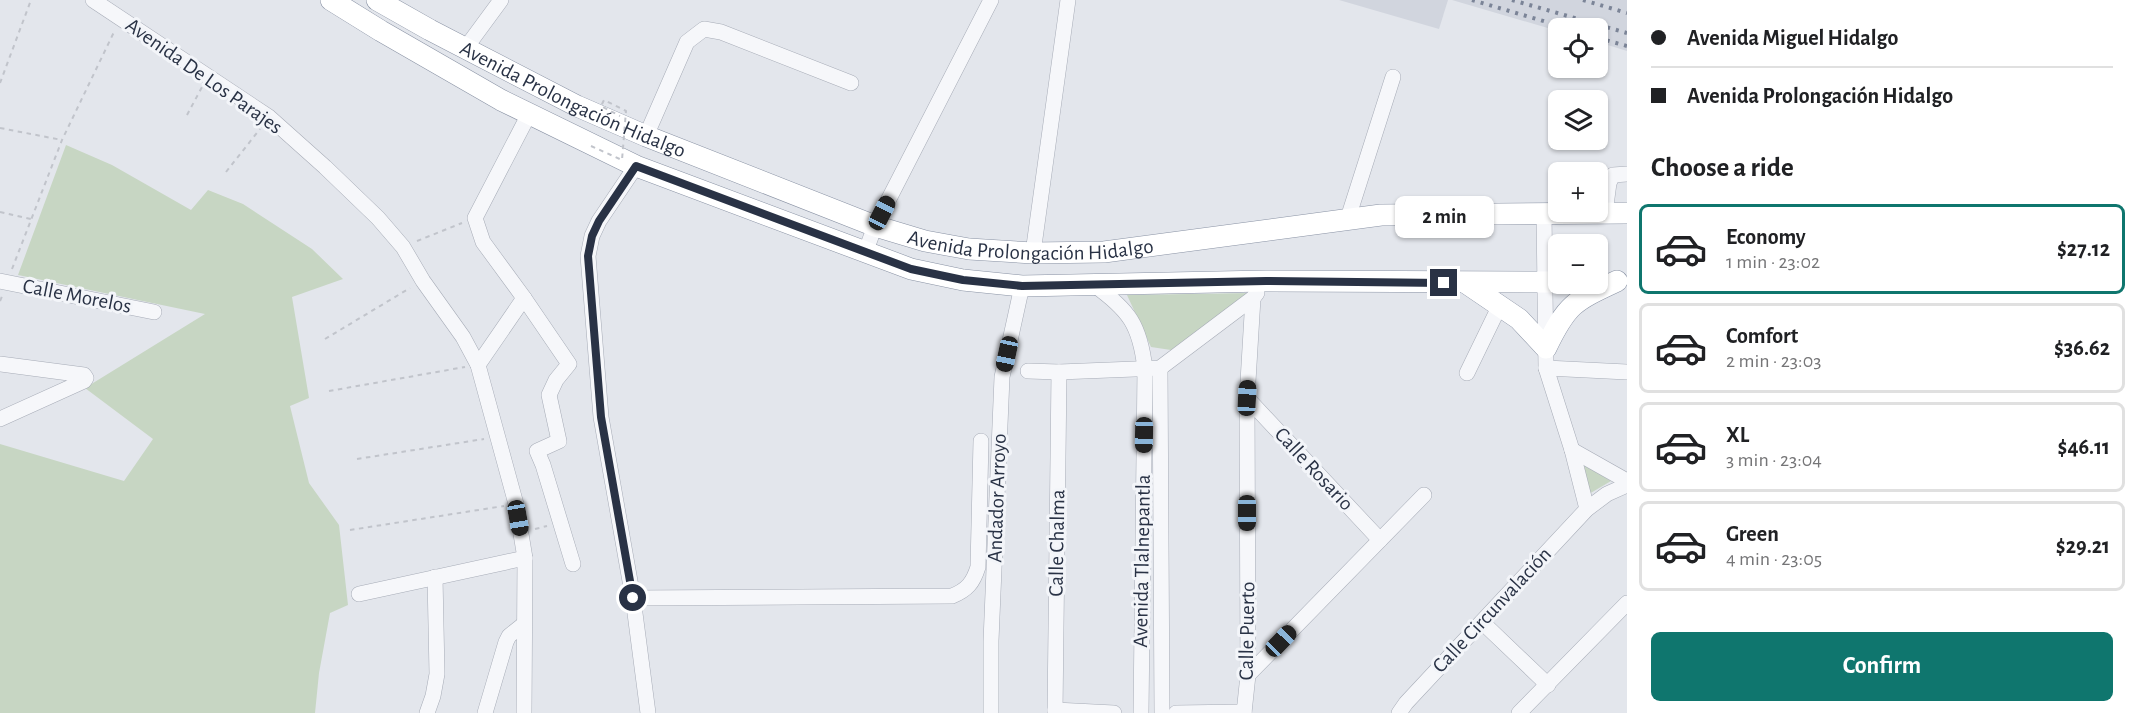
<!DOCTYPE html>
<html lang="en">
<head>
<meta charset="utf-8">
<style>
	body { margin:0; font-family:"Alegreya Sans",sans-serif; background:#f6f6f6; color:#202124; height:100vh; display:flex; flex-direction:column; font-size:22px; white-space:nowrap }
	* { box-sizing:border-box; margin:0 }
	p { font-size:20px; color:#757577 }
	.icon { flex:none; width:33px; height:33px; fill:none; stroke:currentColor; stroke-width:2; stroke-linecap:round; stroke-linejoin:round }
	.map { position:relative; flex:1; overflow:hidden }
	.panel { display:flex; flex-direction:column; background:#fff; width:510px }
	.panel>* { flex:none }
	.banner { display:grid; align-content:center; height:132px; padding:0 24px; background:#fff }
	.controls { position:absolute; left:1548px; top:18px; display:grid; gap:12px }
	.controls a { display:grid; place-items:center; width:60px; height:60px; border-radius:9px; background:#fff; box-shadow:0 2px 4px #0004; font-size:30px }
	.end { position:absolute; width:27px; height:27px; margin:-14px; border:8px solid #293245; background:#fff; box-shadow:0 0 0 3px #fff }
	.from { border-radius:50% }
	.bubble { position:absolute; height:42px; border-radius:9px; background:#fff; box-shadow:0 2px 4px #0004; font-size:20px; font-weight:700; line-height:42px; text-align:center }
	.car { position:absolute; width:18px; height:36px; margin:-18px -9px; border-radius:8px; box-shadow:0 0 4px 2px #0007; background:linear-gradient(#222 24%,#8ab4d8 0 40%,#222 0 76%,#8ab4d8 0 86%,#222 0) }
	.banner b { display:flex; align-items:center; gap:21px; height:57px; font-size:22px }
	.banner b+b { border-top:2px solid #e0e0e0 }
	.banner i { width:15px; height:15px; background:#202124 }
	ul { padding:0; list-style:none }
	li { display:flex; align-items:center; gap:18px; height:90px; margin:0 12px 9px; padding:0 12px; border:3px solid #e0e0e0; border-radius:9px }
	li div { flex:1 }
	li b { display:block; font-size:22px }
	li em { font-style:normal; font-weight:700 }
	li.on { border-color:#0f766e }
	li>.icon { width:54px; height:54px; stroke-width:1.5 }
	h2 { padding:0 24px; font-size:27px; line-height:72px }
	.cta { display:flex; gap:12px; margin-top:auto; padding:12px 24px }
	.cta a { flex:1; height:69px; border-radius:9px; background:#0f766e; color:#fff; font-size:24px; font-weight:700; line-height:69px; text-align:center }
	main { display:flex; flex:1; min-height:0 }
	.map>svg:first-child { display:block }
	.built { fill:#d1d5de }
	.green { fill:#c7d6c3 }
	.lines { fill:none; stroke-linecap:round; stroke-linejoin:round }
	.minor-casing { stroke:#a7acb7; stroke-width:16 }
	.highway-casing { stroke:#8992a4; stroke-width:22 }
	.path { stroke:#c1c4cb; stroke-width:2; stroke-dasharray:4.5 4.5; stroke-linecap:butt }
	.minor { stroke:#f6f7fa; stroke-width:15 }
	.highway { stroke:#fff; stroke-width:21 }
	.rail { stroke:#7b8497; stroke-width:4; stroke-dasharray:3 6; stroke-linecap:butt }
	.path-bridge { stroke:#c1c4cb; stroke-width:2; stroke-dasharray:4.5 4.5; stroke-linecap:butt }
	.route { stroke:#293245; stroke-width:8 }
	.labels { text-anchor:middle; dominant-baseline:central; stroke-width:6; stroke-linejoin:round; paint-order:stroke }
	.street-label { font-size:21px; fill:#293245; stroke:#f3f5f9 }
</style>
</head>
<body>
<main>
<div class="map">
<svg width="1627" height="713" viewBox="0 0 1627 713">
	<rect width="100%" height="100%" fill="#e3e6ec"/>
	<g class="built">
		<polygon points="1339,0 1448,0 1439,29"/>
		<polygon points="1452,0 1627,0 1627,51 1598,42 1598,28 1558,28 1558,31"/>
	</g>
	<g class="green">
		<polygon points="66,145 112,165 191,210 208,190 243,204 312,249 343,279 292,297 309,398 290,406 309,483 339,525 348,605 330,613 319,673 315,713 0,713 0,444 124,481 153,439 85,388 205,314 18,275"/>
		<polygon points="1251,293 1171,350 1151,347 1127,295"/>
		<polygon points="1584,465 1611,481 1589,494"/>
	</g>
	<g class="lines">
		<defs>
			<g id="minor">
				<polyline points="93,0 269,117 325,167 378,218 403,247 423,281 463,337 478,365 516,504 525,558 524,713"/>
				<polyline points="465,49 501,0"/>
				<polyline points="529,114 475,218 483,242 524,298 569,364 556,380 549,395 559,441 537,451 543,465 573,564"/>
				<polyline points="646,136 687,42 704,29 721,32 851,83"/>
				<polyline points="636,166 599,221 592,236 588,256 601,417 633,598 648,713"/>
				<polyline points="1544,213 1546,368 1572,450 1587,509"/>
				<polyline points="1605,213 1609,183 1613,175 1627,174"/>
				<polyline points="1348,218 1393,77"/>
				<polyline points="865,253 875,226 991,0"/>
				<polyline points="1033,253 1068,0"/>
				<polyline points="0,281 154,312"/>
				<path d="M1094 285C1129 310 1140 325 1145 369L1141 713"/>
				<polyline points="0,364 84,375 86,378 84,381 0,419"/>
				<polyline points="478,365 524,298"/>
				<polyline points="1160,368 1162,713"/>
				<polyline points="1546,368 1627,372"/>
				<polyline points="1028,371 1059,372 1160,368 1253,298 1257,293"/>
				<polyline points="1467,373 1500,305"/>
				<polyline points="1247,398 1380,540"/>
				<polyline points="1572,450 1627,481"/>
				<polyline points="359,594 525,558"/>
				<path d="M633 598 952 596C967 590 973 583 978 567L981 441"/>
				<polyline points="1482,622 1548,685"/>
				<polyline points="1248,675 1424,495"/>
				<polyline points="1055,710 1114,713"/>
				<polyline points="427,713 433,696 437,674 435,577"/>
				<polyline points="485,713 506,642 509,636 524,624"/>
				<polyline points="991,713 991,641 1002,377 1022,286"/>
				<polyline points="1055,713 1059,372"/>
				<polyline points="1176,713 1244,712"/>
				<polyline points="1244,713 1248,675 1247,398 1253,298"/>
				<polyline points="1399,713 1406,703 1587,509 1607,494 1627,485"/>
				<polyline points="1519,713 1627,603"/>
			</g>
			<g id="highway">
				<polyline points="331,0 381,31 501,100 636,166 911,269 963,280 1022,286 1266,281 1558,282"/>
				<path id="s1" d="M377 0 430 30 577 106 646 136 875 226 925 241 969 249 1033 253 1104 252 1381 215 1627 213"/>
				<path d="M1466 283 1519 319 1546 348C1567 304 1574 301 1617 281"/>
			</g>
		</defs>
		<use href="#minor" class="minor-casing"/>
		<use href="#highway" class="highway-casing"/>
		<g class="path">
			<polyline points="0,83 31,0"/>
			<polyline points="187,115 202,87"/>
			<polyline points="0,128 62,140"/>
			<polyline points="226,172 260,129"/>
			<polyline points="0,212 31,219"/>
			<polyline points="417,241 462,223"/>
			<polyline points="12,269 62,140 114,32"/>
			<polyline points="0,301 3,294"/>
			<polyline points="325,339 410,288"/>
			<polyline points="329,391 465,367"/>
			<polyline points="357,459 484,439"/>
			<polyline points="535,529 547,526"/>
			<polyline points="350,530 504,506"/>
		</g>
		<use href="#minor" class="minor"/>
		<use href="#highway" class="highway"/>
		<g class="rail">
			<polyline points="1472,0 1567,28"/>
			<polyline points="1512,0 1627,33"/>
			<polyline points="1583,0 1627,13"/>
			<polyline points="1598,38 1627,46"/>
		</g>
		<polyline class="path-bridge" points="591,146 622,160 626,111 604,100 601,106 620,116"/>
	</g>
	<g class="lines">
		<polyline class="route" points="633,598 601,417 588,256 592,236 599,221 636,166 911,269 963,280 1022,286 1266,281 1444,283"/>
	</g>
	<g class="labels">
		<g class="street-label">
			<text transform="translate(204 76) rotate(35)">Avenida De Los Parajes</text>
			<text stroke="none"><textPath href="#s1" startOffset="220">Avenida Prolongación Hidalgo</textPath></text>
			<text stroke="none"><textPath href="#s1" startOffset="706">Avenida Prolongación Hidalgo</textPath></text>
			<text transform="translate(77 296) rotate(11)">Calle Morelos</text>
			<text transform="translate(1314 469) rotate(47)">Calle Rosario</text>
			<text transform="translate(997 498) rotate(-88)">Andador Arroyo</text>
			<text transform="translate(1057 543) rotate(-89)">Calle Chalma</text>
			<text transform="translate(1142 561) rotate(-89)">Avenida Tlalnepantla</text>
			<text transform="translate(1492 610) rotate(-47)">Calle Circunvalación</text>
			<text transform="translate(1247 631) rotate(-89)">Calle Puerto</text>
		</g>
	</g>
</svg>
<div class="controls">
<a><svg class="icon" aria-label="locate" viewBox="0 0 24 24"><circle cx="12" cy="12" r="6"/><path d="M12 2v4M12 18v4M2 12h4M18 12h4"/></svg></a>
<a><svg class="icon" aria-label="layers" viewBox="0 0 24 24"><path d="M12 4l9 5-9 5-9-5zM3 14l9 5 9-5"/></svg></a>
<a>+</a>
<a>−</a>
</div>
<i class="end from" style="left:633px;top:598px"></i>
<i class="end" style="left:1444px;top:283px"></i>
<div class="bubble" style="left:1395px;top:196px;width:99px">2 min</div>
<i class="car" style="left:882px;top:213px;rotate:27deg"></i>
<i class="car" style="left:1007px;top:354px;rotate:192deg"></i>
<i class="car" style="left:1247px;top:398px;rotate:3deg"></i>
<i class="car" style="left:1144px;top:435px;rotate:181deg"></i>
<i class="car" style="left:1247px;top:513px;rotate:180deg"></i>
<i class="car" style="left:518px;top:518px;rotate:170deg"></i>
<i class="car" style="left:1281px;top:641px;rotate:44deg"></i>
</div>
<section class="panel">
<div class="banner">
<b><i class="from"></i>Avenida Miguel Hidalgo</b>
<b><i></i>Avenida Prolongación Hidalgo</b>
</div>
<h2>Choose a ride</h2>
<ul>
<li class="on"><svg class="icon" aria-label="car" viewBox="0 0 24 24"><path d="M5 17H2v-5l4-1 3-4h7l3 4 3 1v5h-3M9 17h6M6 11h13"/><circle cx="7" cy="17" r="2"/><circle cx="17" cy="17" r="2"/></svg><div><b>Economy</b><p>1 min · 23:02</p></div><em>$27.12</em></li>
<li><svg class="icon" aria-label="car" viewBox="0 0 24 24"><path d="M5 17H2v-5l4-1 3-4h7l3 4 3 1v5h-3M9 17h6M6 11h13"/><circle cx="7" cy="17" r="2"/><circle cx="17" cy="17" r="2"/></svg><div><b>Comfort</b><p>2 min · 23:03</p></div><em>$36.62</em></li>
<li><svg class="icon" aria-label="car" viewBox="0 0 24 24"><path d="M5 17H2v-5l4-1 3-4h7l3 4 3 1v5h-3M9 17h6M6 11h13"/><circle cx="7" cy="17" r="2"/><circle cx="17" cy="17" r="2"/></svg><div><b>XL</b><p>3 min · 23:04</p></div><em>$46.11</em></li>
<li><svg class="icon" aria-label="car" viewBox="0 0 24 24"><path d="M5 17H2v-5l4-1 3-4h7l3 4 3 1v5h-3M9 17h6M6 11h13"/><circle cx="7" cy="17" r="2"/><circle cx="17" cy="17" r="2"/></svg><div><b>Green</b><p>4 min · 23:05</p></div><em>$29.21</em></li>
</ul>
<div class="cta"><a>Confirm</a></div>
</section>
</main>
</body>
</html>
